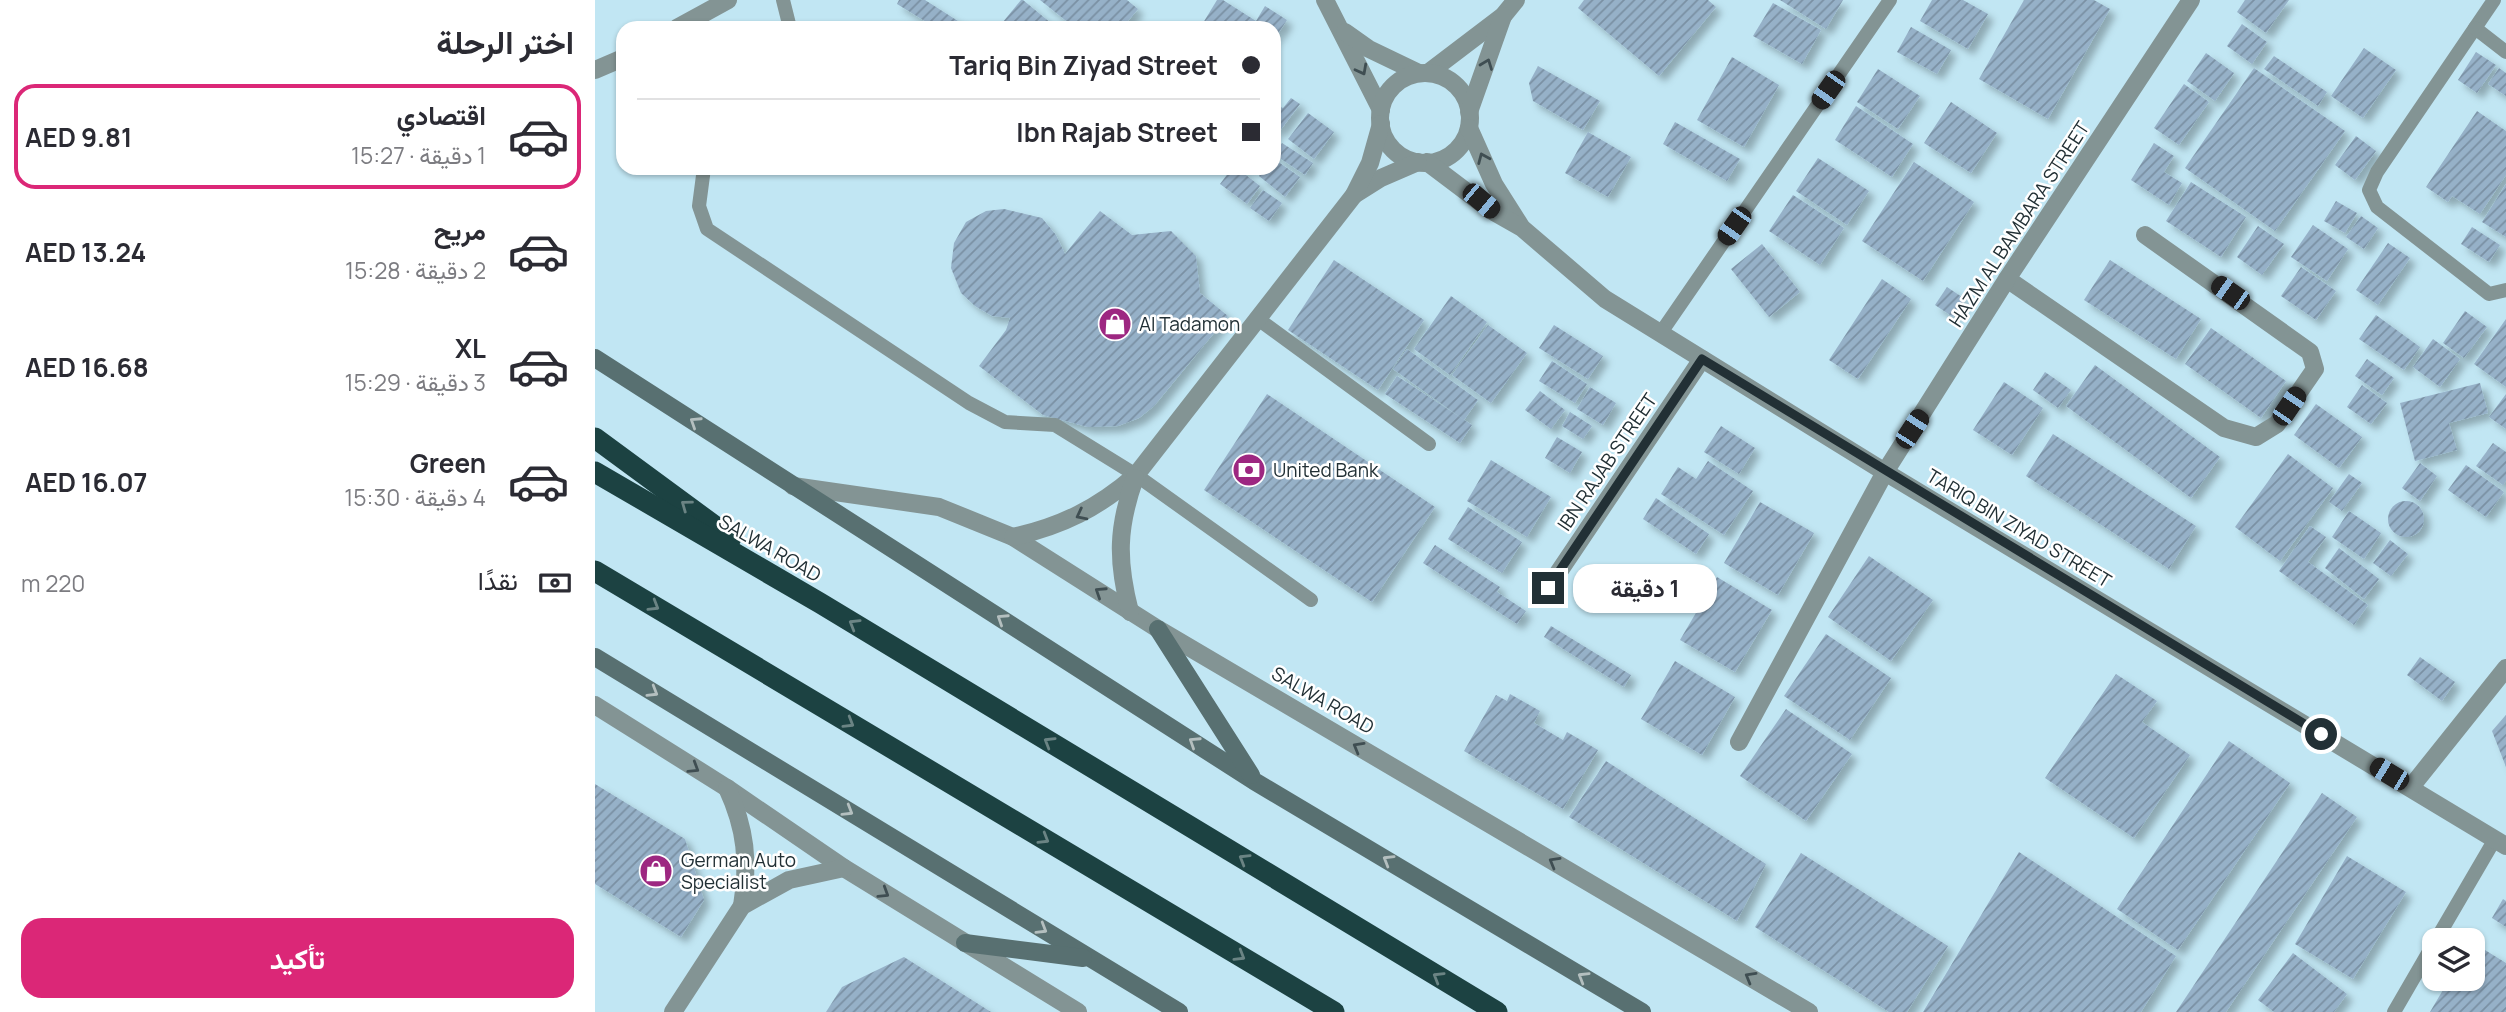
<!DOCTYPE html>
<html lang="ar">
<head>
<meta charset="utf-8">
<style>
	body { margin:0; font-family:Manrope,Vazirmatn,sans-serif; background:#f7f7f7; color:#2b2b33; direction:rtl; height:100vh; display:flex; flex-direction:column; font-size:26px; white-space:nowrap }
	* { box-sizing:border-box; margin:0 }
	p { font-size:23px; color:#7c7c81 }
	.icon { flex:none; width:38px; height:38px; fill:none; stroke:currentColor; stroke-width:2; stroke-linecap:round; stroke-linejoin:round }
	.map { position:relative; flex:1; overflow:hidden; direction:ltr }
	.sheet { display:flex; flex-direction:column; background:#fff; width:595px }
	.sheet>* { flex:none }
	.banner { position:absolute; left:21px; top:21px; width:665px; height:154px; border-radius:21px; box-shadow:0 2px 5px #0004; direction:rtl; display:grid; align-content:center; height:154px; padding:0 21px; background:#fff }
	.fabs { position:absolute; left:1827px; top:928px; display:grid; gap:14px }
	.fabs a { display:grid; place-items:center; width:63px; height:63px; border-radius:14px; background:#fff; box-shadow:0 2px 5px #0004; font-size:35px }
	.end { position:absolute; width:32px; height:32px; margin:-16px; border:9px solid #223035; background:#fff; box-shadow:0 0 0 4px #fff }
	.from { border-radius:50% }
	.bubble { position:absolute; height:49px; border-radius:21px; background:#fff; box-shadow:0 2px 5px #0004; font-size:23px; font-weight:700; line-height:49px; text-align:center; direction:rtl }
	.car { position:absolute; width:21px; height:42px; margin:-21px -10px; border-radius:9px; box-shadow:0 0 5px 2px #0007; background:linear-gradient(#222 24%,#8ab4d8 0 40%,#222 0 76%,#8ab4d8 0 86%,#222 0) }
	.banner b { display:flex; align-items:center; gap:24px; height:66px; font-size:26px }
	.banner b+b { border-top:2px solid #e1e1e2 }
	.banner i { width:18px; height:18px; background:#2b2b33 }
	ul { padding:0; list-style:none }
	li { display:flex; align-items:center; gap:21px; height:105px; margin:0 14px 10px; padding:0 7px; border:4px solid transparent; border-radius:21px }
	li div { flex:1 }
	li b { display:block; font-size:26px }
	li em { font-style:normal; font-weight:700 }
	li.on { border-color:#db2777 }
	li>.icon { width:63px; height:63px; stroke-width:1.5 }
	h2 { padding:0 21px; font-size:32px; line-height:84px }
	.pay { display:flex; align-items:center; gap:18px; height:77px; padding:0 21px; font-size:26px }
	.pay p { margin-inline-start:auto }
	.cta { display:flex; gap:14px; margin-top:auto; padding:14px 21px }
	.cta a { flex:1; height:80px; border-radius:21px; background:#db2777; color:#fff; font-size:28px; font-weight:700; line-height:80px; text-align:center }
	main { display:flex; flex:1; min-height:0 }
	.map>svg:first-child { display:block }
	.building { fill:url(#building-hatch); filter:url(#shadow) }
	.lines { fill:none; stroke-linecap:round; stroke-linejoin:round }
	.lane { stroke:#839494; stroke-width:14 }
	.street { stroke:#839494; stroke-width:18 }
	.secondary { stroke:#587071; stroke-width:18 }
	.highway { stroke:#1c4242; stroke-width:21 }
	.oneway { stroke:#3f4e52 }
	.oneway2 { stroke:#b4bfbf }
	.oneway3 { stroke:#6b8484 }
	.route { stroke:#223035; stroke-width:9 }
	.labels { text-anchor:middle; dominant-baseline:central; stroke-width:5; stroke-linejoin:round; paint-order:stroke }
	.street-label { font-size:19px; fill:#223035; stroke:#fff }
	.poi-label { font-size:19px; fill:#223035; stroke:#fff; text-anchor:start }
</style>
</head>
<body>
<main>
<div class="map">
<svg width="1911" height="1012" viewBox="0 0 1911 1012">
	<defs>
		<pattern id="building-hatch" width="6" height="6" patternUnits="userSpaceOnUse" patternTransform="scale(1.75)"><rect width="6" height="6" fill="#96b1c8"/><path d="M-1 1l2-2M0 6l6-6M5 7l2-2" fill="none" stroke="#7a90a3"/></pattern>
		<filter id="shadow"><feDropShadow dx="6" dy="6" stdDeviation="3.5" flood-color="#0004"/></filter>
	</defs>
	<rect width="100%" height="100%" fill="#c1e6f3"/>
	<g class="building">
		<polygon points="304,0 330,0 374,28 341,28 302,4"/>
		<polygon points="426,0 428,0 462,28 403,28"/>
		<polygon points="445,0 532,0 543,9 527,28 480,28"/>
		<polygon points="622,0 628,0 661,21 670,6 692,20 679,40 679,28 616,28 608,23"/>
		<polygon points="989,0 1113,0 1121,7 1064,76 983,8"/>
		<polygon points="1185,0 1248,0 1231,29"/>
		<polygon points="1337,0 1368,0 1393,14 1373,49 1325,21"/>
		<polygon points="1429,0 1499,0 1515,9 1453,119 1384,79"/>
		<polygon points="1650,0 1694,0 1671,33 1642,12"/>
		<polygon points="1178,3 1226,30 1207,64 1158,36"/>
		<polygon points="1647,24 1672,42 1657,64 1632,46"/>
		<polygon points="1316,27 1356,50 1342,74 1302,52"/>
		<polygon points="1769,48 1801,70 1768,118 1736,96"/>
		<polygon points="1881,52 1901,65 1882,93 1863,80"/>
		<polygon points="1611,53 1639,73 1620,101 1592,81"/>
		<polygon points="1679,56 1732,92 1723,106 1669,69"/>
		<polygon points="1137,57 1184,85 1149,147 1102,120"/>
		<polygon points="943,66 1005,101 988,130 938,101 934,83"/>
		<polygon points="1659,68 1750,131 1680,231 1590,168"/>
		<polygon points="1904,68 1911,73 1911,96 1893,84"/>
		<polygon points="1283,69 1325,96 1303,129 1262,102"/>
		<polygon points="1589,84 1614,102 1584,145 1559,128"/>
		<polygon points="696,98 705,104 684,132 679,128 679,104 688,108"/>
		<polygon points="1356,102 1402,133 1376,173 1329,143"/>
		<polygon points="1261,106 1318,144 1297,177 1240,140"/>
		<polygon points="1882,111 1911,131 1911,175 1885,214 1857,196 1853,202 1831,187"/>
		<polygon points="713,113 739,132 719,159 693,139"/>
		<polygon points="1080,122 1145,159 1132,181 1068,144"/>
		<polygon points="993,132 1036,157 1013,197 970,173"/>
		<polygon points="1761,136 1781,151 1760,180 1740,165"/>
		<polygon points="687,143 718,163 710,175 680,155"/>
		<polygon points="1559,143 1579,156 1569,172 1587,183 1574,205 1536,180"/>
		<polygon points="1223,158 1274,191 1252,225 1201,191"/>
		<polygon points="679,159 705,177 690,197 664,176 670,168 679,168"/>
		<polygon points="1319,162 1379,202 1328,281 1267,241"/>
		<polygon points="637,168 642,168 665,186 652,204 625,184"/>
		<polygon points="1596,182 1651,217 1626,257 1571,221"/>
		<polygon points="1911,184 1911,237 1887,222"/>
		<polygon points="668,190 687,203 674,221 655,208"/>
		<polygon points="1198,195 1249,228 1225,265 1174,231"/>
		<polygon points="1741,201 1762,213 1750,233 1729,221"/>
		<polygon points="409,209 447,218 461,235 470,254 505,211 537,235 576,231 601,256 605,293 633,316 559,406 544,418 523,426 493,427 448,415 384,366 411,330 415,318 397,316 380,306 366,293 356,268 359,243 371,222 391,211"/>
		<polygon points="1766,216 1783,228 1769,249 1751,237"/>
		<polygon points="1718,225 1753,249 1732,281 1696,257"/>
		<polygon points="1663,226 1689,244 1667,275 1642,257"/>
		<polygon points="1877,227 1905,245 1894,262 1866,244"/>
		<polygon points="1793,243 1815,258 1783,305 1761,290"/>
		<polygon points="1167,244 1205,292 1174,317 1136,269"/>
		<polygon points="739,260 829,320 783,390 693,330"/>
		<polygon points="1515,260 1606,319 1581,359 1489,300"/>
		<polygon points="1706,267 1741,291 1721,320 1686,296"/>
		<polygon points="1287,279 1316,299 1263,379 1234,360"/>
		<polygon points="1352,287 1370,299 1358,317 1340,305"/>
		<polygon points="856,296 892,322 855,375 819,349"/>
		<polygon points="1870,311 1892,327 1869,358 1848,343"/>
		<polygon points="1781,315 1825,347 1809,370 1764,339"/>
		<polygon points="1911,319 1911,387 1879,364"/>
		<polygon points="893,325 932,353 896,403 857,375"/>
		<polygon points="959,325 1008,356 993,379 944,348"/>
		<polygon points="1616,328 1691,381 1666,418 1590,364"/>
		<polygon points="1838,339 1865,359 1845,387 1818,367"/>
		<polygon points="812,349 883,400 869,420 798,369"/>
		<polygon points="1772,359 1799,378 1787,395 1760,376"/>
		<polygon points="957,361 992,384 980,403 944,381"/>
		<polygon points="1500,365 1625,457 1596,498 1471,406"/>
		<polygon points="1450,372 1476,390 1463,408 1438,390"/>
		<polygon points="802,376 877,425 865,443 790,394"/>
		<polygon points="1409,382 1448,408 1417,455 1378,430"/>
		<polygon points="1885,383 1893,413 1854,423 1862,450 1820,461 1805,403"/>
		<polygon points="1767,385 1792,403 1776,424 1752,407"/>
		<polygon points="995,387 1021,403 1008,425 982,409"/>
		<polygon points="945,391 970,410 956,429 930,410"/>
		<polygon points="672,394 840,507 777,602 609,490"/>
		<polygon points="1911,394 1911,429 1894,417"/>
		<polygon points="1721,404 1767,437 1744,468 1699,435"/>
		<polygon points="975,412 997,426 988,439 967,426"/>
		<polygon points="1126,426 1160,448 1144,474 1109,452"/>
		<polygon points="1458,434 1601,526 1574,569 1431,476"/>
		<polygon points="962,437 987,452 975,473 950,458"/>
		<polygon points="1898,443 1911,452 1911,481 1908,485 1881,466"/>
		<polygon points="1693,454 1738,488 1685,561 1640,527"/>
		<polygon points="896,460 956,497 932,537 872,501"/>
		<polygon points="1113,461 1158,491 1129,535 1066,494 1083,467 1101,479"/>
		<polygon points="1825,463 1842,476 1825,501 1807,488"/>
		<polygon points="1871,465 1909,492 1891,517 1853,490"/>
		<polygon points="1754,474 1767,483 1747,511 1734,502"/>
		<polygon points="1061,498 1114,534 1101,554 1048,519"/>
		<circle cx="1811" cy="519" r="18"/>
		<polygon points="1165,502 1219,533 1183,595 1129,563"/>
		<polygon points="873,507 927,542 907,573 853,539"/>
		<polygon points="1754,511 1786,533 1769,559 1737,537"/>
		<polygon points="1715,526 1731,537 1713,562 1773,605 1759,625 1684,571"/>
		<polygon points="1795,540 1813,554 1796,576 1778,563"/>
		<polygon points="840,545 905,587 902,592 931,611 922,624 828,563"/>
		<polygon points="1744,548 1784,579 1769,599 1730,568"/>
		<polygon points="1274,556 1338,600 1296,661 1233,617"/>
		<polygon points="1122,577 1177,610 1140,672 1085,640"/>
		<polygon points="956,626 1036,675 1029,687 949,637"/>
		<polygon points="1231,634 1296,678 1255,740 1189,696"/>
		<polygon points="1825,657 1860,682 1847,701 1812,675"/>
		<polygon points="1080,661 1140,697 1107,755 1046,719"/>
		<polygon points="1521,674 1562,701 1547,722 1595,755 1539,838 1450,778"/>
		<polygon points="915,694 945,711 939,723 968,740 972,732 1003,750 968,809 869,751 901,695 912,701"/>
		<polygon points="1191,709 1257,754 1211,821 1145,776"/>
		<polygon points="1911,715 1911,767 1897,731"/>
		<polygon points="1634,741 1695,783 1583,950 1522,909"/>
		<polygon points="1011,761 1171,864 1142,921 974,817"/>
		<polygon points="0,784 90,839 109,900 86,937 0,884"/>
		<polygon points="1727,793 1762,817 1631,1012 1581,1012"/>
		<polygon points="1424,852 1581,956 1546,1012 1328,1012"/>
		<polygon points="1206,853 1353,946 1312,1012 1294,1012 1160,927"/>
		<polygon points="1752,856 1811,892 1758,979 1700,944"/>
		<polygon points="1908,899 1911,901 1911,927 1897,918"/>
		<polygon points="1890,950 1911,963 1911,1012 1835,1012 1855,978 1878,978 1878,970"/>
		<polygon points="1698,953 1752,994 1739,1012 1679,1012 1663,1000"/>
		<polygon points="309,957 396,1012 231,1012 247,987"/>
	</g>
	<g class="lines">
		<g class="lane">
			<polyline points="188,0 195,28"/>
			<polyline points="1899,0 1782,172 1774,190 1782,207 1894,294 1911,290"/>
			<polyline points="1880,28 1911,52"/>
			<polyline points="109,168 104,206 112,229 374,403 410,422 460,425 541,475 716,600"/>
			<polyline points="663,319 834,444"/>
			<polyline points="1065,334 1295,0"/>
			<polyline points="1841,940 1900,839"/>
			<polyline points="1799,1012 1839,943"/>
		</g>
		<g class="street">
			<polyline points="730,0 786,110"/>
			<polyline points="82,28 133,0"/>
			<polyline points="750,32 774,49 824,73"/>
			<polyline points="0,70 28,58"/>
			<polyline points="833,73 908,16 921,0"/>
			<circle cx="830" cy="118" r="45"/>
			<polyline points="874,112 908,16"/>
			<polyline points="874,128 899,184 925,225"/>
			<polyline points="832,162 897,211 927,228 1010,299 1290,472 1911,846"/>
			<polyline points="759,195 786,178 823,162"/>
			<polyline points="1412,279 1629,428 1661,437 1682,424 1720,369 1715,352 1550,235"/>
			<polyline points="198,486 344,507 418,537 563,629 1214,1012"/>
			<path d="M418 537C467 526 503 508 541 475L759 195 775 163 786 124"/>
			<polyline points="953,588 1107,359"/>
			<path d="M535 612C522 561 522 528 540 478"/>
			<polyline points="0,705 132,788 249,868 483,1012"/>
			<polyline points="1144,742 1290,472 1412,279 1596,0"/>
			<polyline points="1816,787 1911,668"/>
			<path d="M132 788C151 829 154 862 147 906"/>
			<polyline points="78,1012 147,906 194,880 249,868"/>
		</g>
		<g class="secondary">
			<polyline points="0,358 659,781 1047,1012"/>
			<polyline points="563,629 656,775"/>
			<polyline points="0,657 584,1012"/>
			<polyline points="370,943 488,958"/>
		</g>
		<g class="highway">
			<polyline points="0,438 136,538"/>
			<polyline points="0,472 225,603 902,1012"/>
			<polyline points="0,571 739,1012"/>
		</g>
	</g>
	<defs><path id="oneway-chevron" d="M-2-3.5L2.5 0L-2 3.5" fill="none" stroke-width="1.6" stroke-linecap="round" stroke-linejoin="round" transform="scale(1.75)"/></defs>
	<g class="oneway">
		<use href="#oneway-chevron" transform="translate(892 64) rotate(-69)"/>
		<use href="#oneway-chevron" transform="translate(767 70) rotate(62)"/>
		<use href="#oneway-chevron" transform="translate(888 158) rotate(-113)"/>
		<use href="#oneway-chevron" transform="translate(486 515) rotate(153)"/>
		<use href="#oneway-chevron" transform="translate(505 592) rotate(-147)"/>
		<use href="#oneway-chevron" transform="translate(763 747) rotate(-150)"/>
		<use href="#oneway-chevron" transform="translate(99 768) rotate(32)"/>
		<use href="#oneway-chevron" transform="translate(959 862) rotate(-150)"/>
		<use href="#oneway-chevron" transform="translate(289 893) rotate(32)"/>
		<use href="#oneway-chevron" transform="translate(1155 977) rotate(-150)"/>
	</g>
	<g class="oneway2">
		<use href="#oneway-chevron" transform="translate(100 422) rotate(-147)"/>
		<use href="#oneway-chevron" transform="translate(407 619) rotate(-147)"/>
		<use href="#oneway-chevron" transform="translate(58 692) rotate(31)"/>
		<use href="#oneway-chevron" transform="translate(599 742) rotate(-147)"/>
		<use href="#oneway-chevron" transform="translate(253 811) rotate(31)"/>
		<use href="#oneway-chevron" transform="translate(793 860) rotate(-149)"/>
		<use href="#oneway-chevron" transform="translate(447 929) rotate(31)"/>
		<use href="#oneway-chevron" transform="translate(988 977) rotate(-149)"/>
	</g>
	<g class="oneway3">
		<use href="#oneway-chevron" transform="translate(91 505) rotate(-144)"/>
		<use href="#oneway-chevron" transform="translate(59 606) rotate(31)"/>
		<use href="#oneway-chevron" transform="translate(259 624) rotate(-149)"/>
		<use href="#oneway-chevron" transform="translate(254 723) rotate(31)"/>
		<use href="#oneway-chevron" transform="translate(454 742) rotate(-149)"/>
		<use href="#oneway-chevron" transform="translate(449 839) rotate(31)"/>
		<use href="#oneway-chevron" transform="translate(649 859) rotate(-149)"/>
		<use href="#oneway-chevron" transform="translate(645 956) rotate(31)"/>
		<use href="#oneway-chevron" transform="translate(843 977) rotate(-149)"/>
	</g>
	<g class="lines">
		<polyline class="route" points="953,588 1107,359 1726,734"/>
	</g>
	<defs>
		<symbol id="shop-disc" viewBox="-11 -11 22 22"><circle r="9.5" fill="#9d2781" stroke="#fff"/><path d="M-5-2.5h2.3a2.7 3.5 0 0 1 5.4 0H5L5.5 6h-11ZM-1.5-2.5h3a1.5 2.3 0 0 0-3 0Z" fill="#fff"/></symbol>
		<symbol id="bank-disc" viewBox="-11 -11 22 22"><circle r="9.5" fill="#9d2781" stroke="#fff"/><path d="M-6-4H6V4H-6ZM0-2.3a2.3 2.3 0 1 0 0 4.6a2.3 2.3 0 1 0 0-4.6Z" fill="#fff"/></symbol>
	</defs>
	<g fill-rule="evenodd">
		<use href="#shop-disc" x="501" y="305" width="38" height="38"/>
		<use href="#bank-disc" x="635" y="451" width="38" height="38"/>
		<use href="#shop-disc" x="42" y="852" width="38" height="38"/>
	</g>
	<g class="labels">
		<g class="street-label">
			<text transform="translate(1424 224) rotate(-57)">HAZM AL BAMBARA STREET</text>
			<text transform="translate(1012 462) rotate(-56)">IBN RAJAB STREET</text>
			<text transform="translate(1424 528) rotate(31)">TARIQ BIN ZIYAD STREET</text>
			<text transform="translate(175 548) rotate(30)">SALWA ROAD</text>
			<text transform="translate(728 700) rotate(30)">SALWA ROAD</text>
		</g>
		<g class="poi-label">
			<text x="544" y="324">Al Tadamon</text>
			<text x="678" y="470">United Bank</text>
			<text x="86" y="860">German Auto<tspan x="86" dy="22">Specialist</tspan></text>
		</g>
	</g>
</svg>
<div class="fabs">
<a><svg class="icon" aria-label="layers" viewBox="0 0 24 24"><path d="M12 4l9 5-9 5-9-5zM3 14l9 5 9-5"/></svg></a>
</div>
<i class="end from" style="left:1726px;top:734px"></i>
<i class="end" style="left:953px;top:588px"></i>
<div class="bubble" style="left:978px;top:564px;width:144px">1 دقيقة</div>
<i class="car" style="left:1233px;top:90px;rotate:215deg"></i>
<i class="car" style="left:886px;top:201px;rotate:130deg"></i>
<i class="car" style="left:1139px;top:226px;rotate:215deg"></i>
<i class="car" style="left:1635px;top:293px;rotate:305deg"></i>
<i class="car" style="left:1694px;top:406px;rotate:34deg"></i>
<i class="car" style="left:1317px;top:429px;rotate:33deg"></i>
<i class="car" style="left:1794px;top:774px;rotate:301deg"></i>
<div class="banner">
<b><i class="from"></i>Tariq Bin Ziyad Street</b>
<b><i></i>Ibn Rajab Street</b>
</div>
</div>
<section class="sheet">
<h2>اختر الرحلة</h2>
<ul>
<li class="on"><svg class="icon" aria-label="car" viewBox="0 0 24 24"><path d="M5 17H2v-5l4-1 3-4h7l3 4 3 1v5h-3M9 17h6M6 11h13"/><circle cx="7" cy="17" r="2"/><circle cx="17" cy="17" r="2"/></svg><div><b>اقتصادي</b><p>1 دقيقة · 15:27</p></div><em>AED 9.81</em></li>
<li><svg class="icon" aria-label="car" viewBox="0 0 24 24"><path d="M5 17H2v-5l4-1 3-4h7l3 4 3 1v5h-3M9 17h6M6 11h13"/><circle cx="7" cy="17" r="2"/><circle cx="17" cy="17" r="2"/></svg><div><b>مريح</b><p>2 دقيقة · 15:28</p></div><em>AED 13.24</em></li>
<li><svg class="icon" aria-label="car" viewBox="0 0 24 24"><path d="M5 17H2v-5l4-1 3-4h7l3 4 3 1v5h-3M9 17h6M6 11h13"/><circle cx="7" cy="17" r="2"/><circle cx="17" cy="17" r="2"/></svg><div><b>XL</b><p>3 دقيقة · 15:29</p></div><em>AED 16.68</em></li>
<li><svg class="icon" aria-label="car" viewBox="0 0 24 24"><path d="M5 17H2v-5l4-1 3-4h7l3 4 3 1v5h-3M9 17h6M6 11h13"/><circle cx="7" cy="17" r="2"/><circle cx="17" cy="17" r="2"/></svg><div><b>Green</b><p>4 دقيقة · 15:30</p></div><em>AED 16.07</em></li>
</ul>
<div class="pay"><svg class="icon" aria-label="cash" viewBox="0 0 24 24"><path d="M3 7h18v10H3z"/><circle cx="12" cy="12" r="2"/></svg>نقدًا<p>220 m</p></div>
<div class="cta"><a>تأكيد</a></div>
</section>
</main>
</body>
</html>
